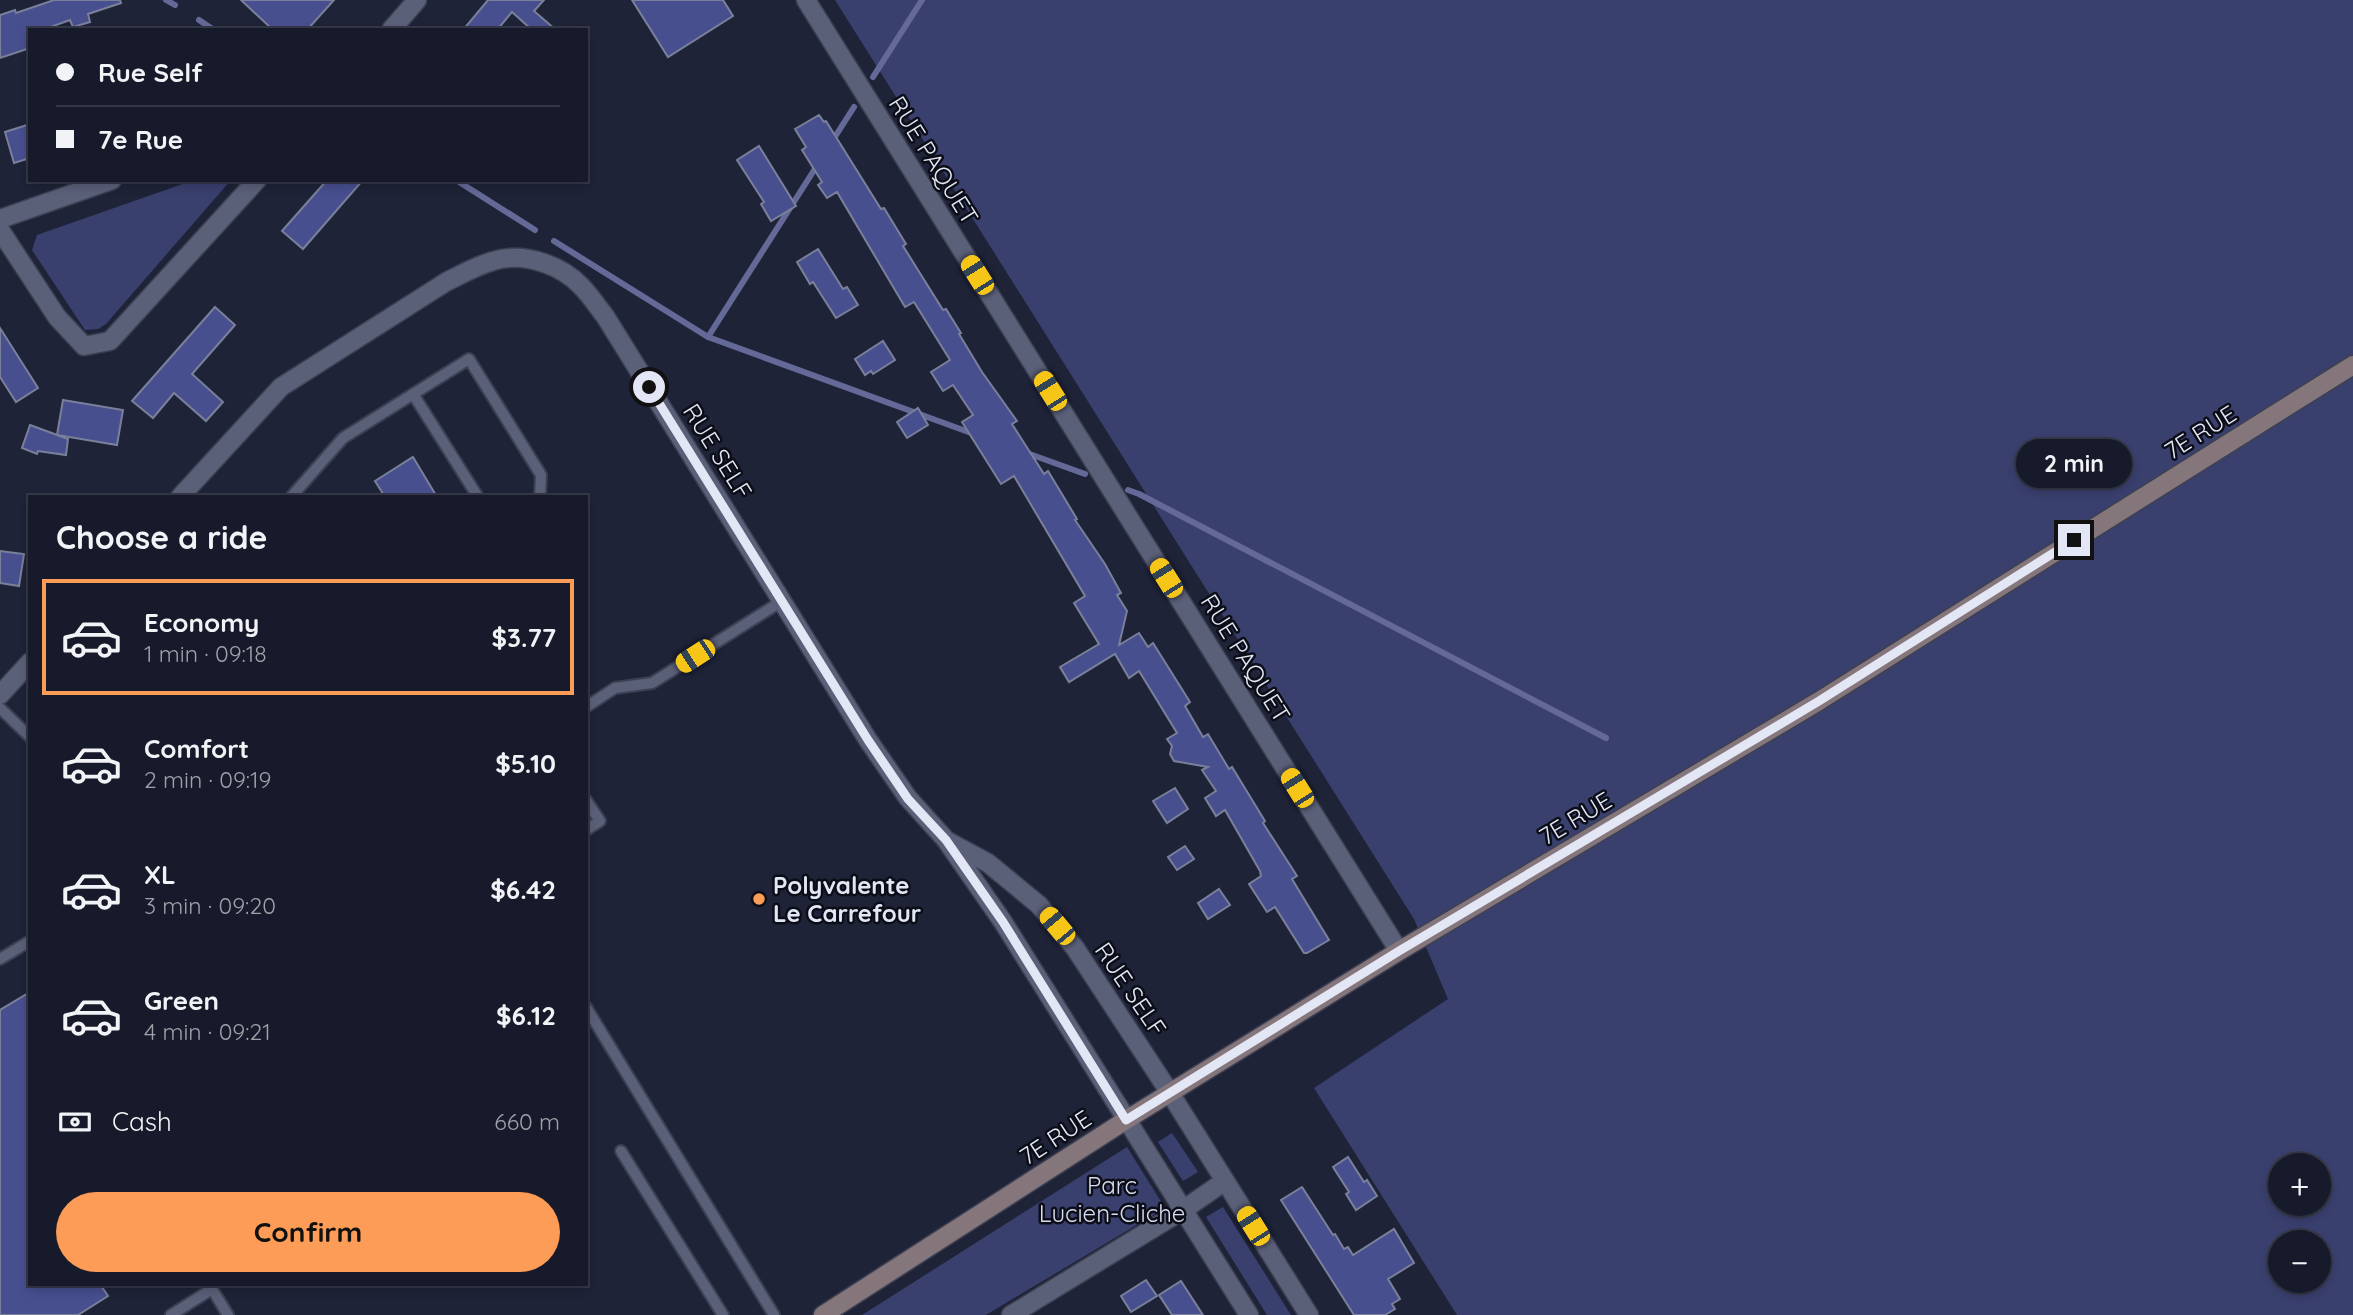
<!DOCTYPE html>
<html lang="en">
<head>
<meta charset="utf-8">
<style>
	body { margin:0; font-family:Quicksand,sans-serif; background:#242736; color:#f1f3f6; height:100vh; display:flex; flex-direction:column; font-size:26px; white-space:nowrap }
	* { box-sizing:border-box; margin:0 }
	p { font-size:23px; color:#9ea1a8 }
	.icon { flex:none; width:38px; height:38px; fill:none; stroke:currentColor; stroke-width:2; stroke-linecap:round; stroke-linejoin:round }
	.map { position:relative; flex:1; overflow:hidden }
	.drawer { position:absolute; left:28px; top:495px; width:560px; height:791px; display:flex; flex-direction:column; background:#171a2a; border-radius:0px; box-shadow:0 4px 10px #0003,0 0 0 2px #363847 }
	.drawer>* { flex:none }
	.hud { position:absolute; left:28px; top:28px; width:560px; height:154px; border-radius:0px; box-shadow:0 4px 10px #0003,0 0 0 2px #363847; display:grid; align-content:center; height:154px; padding:0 28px; background:#171a2a }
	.fabs { position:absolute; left:2268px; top:1153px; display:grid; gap:14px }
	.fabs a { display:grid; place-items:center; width:63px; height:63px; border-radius:50%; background:#171a2a; box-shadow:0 4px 10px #0003,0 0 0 2px #363847; font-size:35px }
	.end { position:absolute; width:32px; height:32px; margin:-16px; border:9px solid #e3e6f5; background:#111; box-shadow:0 0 0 4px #111 }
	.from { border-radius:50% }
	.bubble { position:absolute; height:49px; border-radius:24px; background:#171a2a; box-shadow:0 4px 10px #0003,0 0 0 2px #363847; font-size:23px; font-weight:800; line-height:49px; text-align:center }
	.car { position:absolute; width:21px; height:42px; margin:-21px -10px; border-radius:9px; box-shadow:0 0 5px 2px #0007; background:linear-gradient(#f5c518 24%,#345 0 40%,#f5c518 0 76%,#345 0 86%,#f5c518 0) }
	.hud b { display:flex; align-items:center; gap:24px; height:66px; font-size:26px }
	.hud b+b { border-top:2px solid #363847 }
	.hud i { width:18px; height:18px; background:#f1f3f6 }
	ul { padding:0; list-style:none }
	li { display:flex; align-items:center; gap:21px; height:116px; margin:0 14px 10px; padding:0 14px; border:4px solid transparent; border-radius:0px }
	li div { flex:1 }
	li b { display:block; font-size:26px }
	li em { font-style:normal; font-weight:800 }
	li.selected { border-color:#fd9c56 }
	li>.icon { width:63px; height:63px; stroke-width:1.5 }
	h2 { padding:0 28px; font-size:32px; line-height:84px }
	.pay { display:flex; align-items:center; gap:18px; height:77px; padding:0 28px; font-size:26px }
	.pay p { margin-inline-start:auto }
	.primary-button { display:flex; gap:14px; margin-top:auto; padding:14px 28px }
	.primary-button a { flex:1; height:80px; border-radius:42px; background:#fd9c56; color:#111; font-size:28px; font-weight:800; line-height:80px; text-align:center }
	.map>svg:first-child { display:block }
	.green { fill:#3a406e; fill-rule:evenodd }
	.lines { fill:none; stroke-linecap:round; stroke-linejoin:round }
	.stream { stroke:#646998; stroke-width:6 }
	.building { fill:#474f8f; stroke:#7a809a; stroke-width:2 }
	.lane-casing { stroke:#3d4052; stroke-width:14 }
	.street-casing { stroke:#3d4052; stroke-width:21 }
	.secondary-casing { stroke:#3d4052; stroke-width:21 }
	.lane { stroke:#5b6079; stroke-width:10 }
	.street { stroke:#5b6079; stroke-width:18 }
	.secondary { stroke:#85767b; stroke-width:18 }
	.route { stroke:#e3e6f5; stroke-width:9 }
	.poi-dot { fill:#fd9c56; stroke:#0b0d17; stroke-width:2.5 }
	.labels { text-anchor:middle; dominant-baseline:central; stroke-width:5; stroke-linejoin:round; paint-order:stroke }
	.street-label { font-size:24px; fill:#e3e6f5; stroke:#0b0d17 }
	.poi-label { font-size:24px; font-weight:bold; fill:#e3e6f5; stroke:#0b0d17; text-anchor:start }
	.park-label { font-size:24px; fill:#d7dbee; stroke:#0b0d17 }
</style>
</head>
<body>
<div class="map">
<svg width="2353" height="1315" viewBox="0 0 2353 1315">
	<rect width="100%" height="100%" fill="#1f2338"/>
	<g class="green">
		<path d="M835 0H2353V1315H1457L1314 1088 1448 999 1414 919ZM2280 1166H2319V1204H2280ZM2280 1242H2319V1281H2280Z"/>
		<polygon points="194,180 231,180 106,324 98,329 85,330 32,250 37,235"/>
		<polygon points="1172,1133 1198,1172 1183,1181 1158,1142"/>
		<polygon points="1127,1147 1165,1208 986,1315 862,1315"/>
		<polygon points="1223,1207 1291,1315 1267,1315 1206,1217"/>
	</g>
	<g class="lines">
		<g class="stream">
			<polyline points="166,0 175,5"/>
			<polyline points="199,20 214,30"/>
			<polyline points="873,77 922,0"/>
			<polyline points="831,143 854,107"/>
			<polyline points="456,180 535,230"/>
			<polyline points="554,241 708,337 974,434"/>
			<polyline points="708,337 818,164"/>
			<polyline points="1024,452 1085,474"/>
			<polyline points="1128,490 1139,494 1606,738"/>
		</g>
	</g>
	<g class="building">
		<polygon points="54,0 120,0 121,3 88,14 90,22 73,27 70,20 42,30 30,30 30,48 0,58 0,15 15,10 16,13"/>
		<polygon points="241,0 334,0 307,30 273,30"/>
		<polygon points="488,0 544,0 534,11 556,30 532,30 512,12 497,30 463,30"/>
		<polygon points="632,0 723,0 733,16 668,57"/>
		<polygon points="819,115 824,122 826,121 881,209 884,208 906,244 903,246 943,310 946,309 961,333 959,334 982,372 1017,421 1012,424 1044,474 1048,471 1077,519 1075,520 1105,564 1121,593 1117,595 1127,611 1119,645 1139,633 1148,647 1153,643 1190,702 1185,706 1203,737 1208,734 1229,769 1232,767 1265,821 1263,823 1297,876 1292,879 1329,940 1307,953 1304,953 1275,907 1267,912 1249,884 1261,876 1260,871 1225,810 1216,816 1205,798 1216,791 1202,770 1208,767 1174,761 1170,754 1172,746 1167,739 1177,733 1139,671 1129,678 1115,654 1069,682 1060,667 1099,644 1074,603 1085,596 1014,476 1001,484 962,422 973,415 953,385 943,391 931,372 950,360 914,302 905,307 837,192 827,198 818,185 822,182 802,150 806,147 795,129"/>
		<polygon points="30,124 30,158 14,163 5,132"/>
		<polygon points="759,146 796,206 771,221 761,204 764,202 737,160"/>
		<polygon points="327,180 363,180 303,249 282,231"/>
		<polygon points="818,249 843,289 847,287 858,305 836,318 813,282 810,284 797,262"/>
		<polygon points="215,307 235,325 192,374 223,402 206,421 174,393 153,418 132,401"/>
		<polygon points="0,328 38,388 16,402 0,377"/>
		<polygon points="883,341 895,360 873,374 871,371 865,375 855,359"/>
		<polygon points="63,400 123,410 117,445 57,435"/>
		<polygon points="918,408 928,425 907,438 897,422"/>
		<polygon points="30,425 68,439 66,455 38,451 37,454 22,448"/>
		<polygon points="413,457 437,497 385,497 375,481"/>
		<polygon points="0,551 24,554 19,586 0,583"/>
		<polygon points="1175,788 1188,809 1167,823 1153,801"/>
		<polygon points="1185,846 1194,859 1177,870 1168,857"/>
		<polygon points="1219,889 1230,905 1208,919 1198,903"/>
		<polygon points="30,992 30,1284 100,1284 108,1296 78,1315 0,1315 0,1010"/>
		<polygon points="1348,1157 1364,1182 1367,1180 1377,1196 1356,1210 1346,1194 1349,1192 1333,1167"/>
		<polygon points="1302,1187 1333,1235 1335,1234 1344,1249 1348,1247 1353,1255 1394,1229 1414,1263 1388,1279 1400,1299 1392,1304 1395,1309 1385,1315 1354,1315 1281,1200"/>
		<polygon points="1146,1280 1157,1296 1131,1312 1121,1296"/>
		<polygon points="1181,1281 1203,1315 1172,1315 1159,1295"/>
	</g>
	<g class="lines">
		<defs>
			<g id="lane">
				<polyline points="413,394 478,497"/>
				<polyline points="291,497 343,438 469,359 541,475 540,497"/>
				<polyline points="586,707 615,688 652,683 782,601"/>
				<polyline points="0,708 30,737"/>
				<polyline points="586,800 600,821 586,830"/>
				<polyline points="0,959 30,941"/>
				<polyline points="586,1007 774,1315"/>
				<polyline points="621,1151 723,1315"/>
				<polyline points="171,1315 212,1289 228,1315"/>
			</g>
			<g id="street">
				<polyline points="806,0 1399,951"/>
				<polyline points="391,30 417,0"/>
				<polyline points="0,219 112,180"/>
				<polyline points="0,230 57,317 84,346 110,341 257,180"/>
				<path d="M180 497 281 387 446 282C464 273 482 263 501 259 529 254 562 266 581 286 590 295 597 306 605 316L868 740 908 798 946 840 1003 922 1249 1315"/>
				<polyline points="0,695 30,662"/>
				<polyline points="949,842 988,863 1039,905 1075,948 1170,1093 1309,1315"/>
				<polyline points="1011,1315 1183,1210 1225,1181"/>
			</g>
			<polyline id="secondary" points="823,1315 1126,1120 1399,951 1819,701 2353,365"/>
		</defs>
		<use href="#lane" class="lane-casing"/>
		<use href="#street" class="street-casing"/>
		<use href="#secondary" class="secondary-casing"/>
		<use href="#lane" class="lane"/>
		<use href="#street" class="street"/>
		<use href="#secondary" class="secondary"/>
	</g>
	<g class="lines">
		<polyline class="route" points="649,387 868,740 908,799 946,840 1003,922 1126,1120 1399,951 1819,701 2074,540"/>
	</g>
	<circle class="poi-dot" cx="759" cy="899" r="7"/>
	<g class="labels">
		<g class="street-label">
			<text transform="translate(934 160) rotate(58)">RUE PAQUET</text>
			<text transform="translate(2200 432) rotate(-32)">7E RUE</text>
			<text transform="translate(718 451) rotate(58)">RUE SELF</text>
			<text transform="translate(1246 658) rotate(58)">RUE PAQUET</text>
			<text transform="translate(1575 818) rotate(-31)">7E RUE</text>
			<text transform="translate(1131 989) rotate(56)">RUE SELF</text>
			<text transform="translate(1055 1137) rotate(-33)">7E RUE</text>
		</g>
		<g class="poi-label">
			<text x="773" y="885">Polyvalente<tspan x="773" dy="28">Le Carrefour</tspan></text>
		</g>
		<g class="park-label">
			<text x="1112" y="1185">Parc<tspan x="1112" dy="28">Lucien-Cliche</tspan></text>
		</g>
	</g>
</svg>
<div class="fabs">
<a>+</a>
<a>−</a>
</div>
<i class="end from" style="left:649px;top:387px"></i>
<i class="end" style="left:2074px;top:540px"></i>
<div class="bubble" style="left:2016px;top:439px;width:116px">2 min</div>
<i class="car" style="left:977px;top:275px;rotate:328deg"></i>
<i class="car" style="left:1050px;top:391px;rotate:328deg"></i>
<i class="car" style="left:1166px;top:578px;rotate:328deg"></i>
<i class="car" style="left:695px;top:656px;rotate:237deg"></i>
<i class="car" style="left:1297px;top:788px;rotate:328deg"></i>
<i class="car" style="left:1057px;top:926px;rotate:320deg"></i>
<i class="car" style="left:1253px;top:1226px;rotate:328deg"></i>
<div class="hud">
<b><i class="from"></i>Rue Self</b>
<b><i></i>7e Rue</b>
</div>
<section class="drawer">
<h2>Choose a ride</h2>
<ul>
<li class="selected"><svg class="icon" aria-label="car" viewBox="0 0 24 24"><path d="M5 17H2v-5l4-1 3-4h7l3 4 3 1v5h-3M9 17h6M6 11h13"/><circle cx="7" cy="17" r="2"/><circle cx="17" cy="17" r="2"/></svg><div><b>Economy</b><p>1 min · 09:18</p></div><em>$3.77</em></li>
<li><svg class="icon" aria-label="car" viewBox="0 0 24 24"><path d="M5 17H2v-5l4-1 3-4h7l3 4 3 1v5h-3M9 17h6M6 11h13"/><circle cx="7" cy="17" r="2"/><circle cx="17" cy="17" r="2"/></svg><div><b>Comfort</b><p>2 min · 09:19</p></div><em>$5.10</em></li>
<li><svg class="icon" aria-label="car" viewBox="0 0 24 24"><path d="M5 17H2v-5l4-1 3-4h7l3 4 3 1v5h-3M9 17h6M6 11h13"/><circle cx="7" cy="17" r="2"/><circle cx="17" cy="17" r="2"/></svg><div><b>XL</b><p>3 min · 09:20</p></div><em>$6.42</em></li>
<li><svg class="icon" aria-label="car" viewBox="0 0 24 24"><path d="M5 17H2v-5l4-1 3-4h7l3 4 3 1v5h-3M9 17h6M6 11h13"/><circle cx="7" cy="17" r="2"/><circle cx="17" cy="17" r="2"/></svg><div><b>Green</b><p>4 min · 09:21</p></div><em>$6.12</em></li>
</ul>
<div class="pay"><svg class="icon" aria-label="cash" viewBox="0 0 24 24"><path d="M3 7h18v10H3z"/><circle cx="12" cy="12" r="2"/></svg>Cash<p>660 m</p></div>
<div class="primary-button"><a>Confirm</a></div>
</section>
</div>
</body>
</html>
